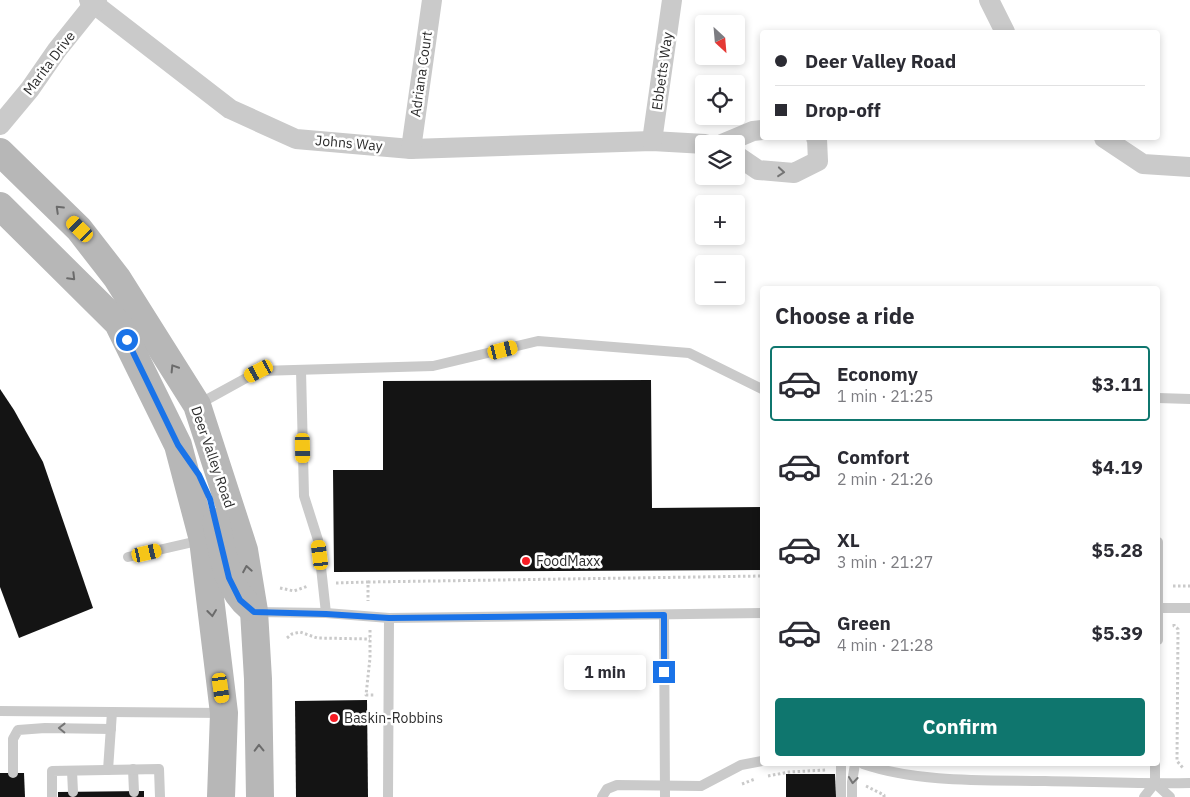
<!DOCTYPE html>
<html lang="en">
<head>
<meta charset="utf-8">
<style>
	body { margin:0; font-family:"IBM Plex Sans",sans-serif; background:#f2f2f3; color:#2b2b33; height:100vh; display:flex; flex-direction:column; font-size:19px; white-space:nowrap }
	* { box-sizing:border-box; margin:0 }
	p { font-size:16px; color:#7c7c81 }
	.icon { flex:none; width:28px; height:28px; fill:none; stroke:currentColor; stroke-width:2; stroke-linecap:round; stroke-linejoin:round }
	.map { position:relative; flex:1; overflow:hidden }
	.drawer { position:absolute; left:760px; top:286px; width:400px; height:480px; display:flex; flex-direction:column; background:#fff; border-radius:5px; box-shadow:0 2px 8px #0003 }
	.drawer>* { flex:none }
	.guide { position:absolute; left:760px; top:30px; width:400px; height:110px; border-radius:5px; box-shadow:0 2px 8px #0003; display:grid; align-content:center; height:110px; padding:0 15px; background:#fff }
	.needle { width:32px; rotate:154deg }
	.tools { position:absolute; left:695px; top:15px; display:grid; gap:10px }
	.tools a { display:grid; place-items:center; width:50px; height:50px; border-radius:5px; background:#fff; box-shadow:0 2px 8px #0003; font-size:25px }
	.end { position:absolute; width:22px; height:22px; margin:-11px; border:6px solid #1a73e8; background:#fff; box-shadow:0 0 0 2px #fff }
	.from { border-radius:50% }
	.bubble { position:absolute; height:35px; border-radius:5px; background:#fff; box-shadow:0 2px 8px #0003; font-size:16px; font-weight:700; line-height:35px; text-align:center }
	.car { position:absolute; width:15px; height:30px; margin:-15px -8px; border-radius:6px; box-shadow:0 0 4px 1px #0007; background:linear-gradient(#f5c518 24%,#345 0 40%,#f5c518 0 76%,#345 0 86%,#f5c518 0) }
	.guide b { display:flex; align-items:center; gap:18px; height:48px; font-size:19px }
	.guide b+b { border-top:1px solid #e1e1e2 }
	.guide i { width:12px; height:12px; background:#2b2b33 }
	ul { padding:0; list-style:none }
	li { display:flex; align-items:center; gap:15px; height:75px; margin:0 10px 8px; padding:0 5px; border:2px solid transparent; border-radius:5px }
	li div { flex:1 }
	li b { display:block; font-size:19px }
	li em { font-style:normal; font-weight:700 }
	li.on { border-color:#0f766e }
	li>.icon { width:45px; height:45px; stroke-width:1.5 }
	h2 { padding:0 15px; font-size:22px; line-height:60px }
	.action { display:flex; gap:10px; margin-top:auto; padding:10px 15px }
	.action a { flex:1; height:58px; border-radius:5px; background:#0f766e; color:#fff; font-size:20px; font-weight:700; line-height:58px; text-align:center }
	.map>svg:first-child { display:block }
	.building { fill:#141414 }
	.lines { fill:none; stroke-linecap:round; stroke-linejoin:round }
	.path { stroke:#cacaca; stroke-width:3; stroke-dasharray:2.5 2.5; stroke-linecap:butt }
	.lane { stroke:#cacaca; stroke-width:10 }
	.street { stroke:#cacaca; stroke-width:20 }
	.secondary { stroke:#b7b7b7; stroke-width:28 }
	.oneway { stroke:#747474 }
	.oneway2 { stroke:#6b6b6b }
	.route { stroke:#1a73e8; stroke-width:6 }
	.poi-dot { fill:#f71c24; stroke:#fff; stroke-width:2 }
	.labels { text-anchor:middle; dominant-baseline:central; stroke-width:5; stroke-linejoin:round; paint-order:stroke }
	.street-label { font-size:14px; fill:#2d2d2d; stroke:#fff }
	.poi-label { font-size:14px; fill:#2d2d2d; stroke:#fff; text-anchor:start }
</style>
</head>
<body>
<div class="map">
<svg width="1190" height="797" viewBox="0 0 1190 797">
	<rect width="100%" height="100%" fill="#fff"/>
	<g class="building">
		<polygon points="651,380 652,508 762,507 762,570 334,572 333,470 383,470 383,381"/>
		<polygon points="0,389 14,410 43,462 93,608 19,638 0,587"/>
		<polygon points="367,700 368,797 296,797 295,701"/>
		<polygon points="0,773 24,773 25,797 0,797"/>
		<polygon points="786,774 835,774 836,797 786,797"/>
		<polygon points="144,791 144,797 58,797 58,792"/>
	</g>
	<g class="lines">
		<g class="path">
			<polyline points="368,582 762,576"/>
			<polyline points="336,583 368,582 368,601"/>
			<polyline points="1173,586 1190,586"/>
			<polyline points="280,588 294,591 308,586"/>
			<polyline points="1174,624 1174,626 1178,629 1177,761 1183,768"/>
			<polyline points="370,630 370,658 366,695 374,695 374,696"/>
			<polyline points="287,638 292,634 300,632 317,638 370,639"/>
			<polyline points="768,776 789,772 826,770"/>
			<polyline points="742,784 755,779"/>
			<polyline points="866,786 884,795 884,797"/>
		</g>
		<g class="lane">
			<polyline points="301,370 304,496 318,540 326,613"/>
			<polyline points="1158,398 1190,399"/>
			<polyline points="197,405 259,371 433,366 538,341 689,353 762,389"/>
			<polyline points="1158,542 1158,640"/>
			<polyline points="128,557 202,540"/>
			<polyline points="1158,608 1190,608"/>
			<polyline points="255,612 326,613 389,618 762,613"/>
			<polyline points="664,615 665,797"/>
			<polyline points="0,711 223,713"/>
			<polyline points="841,764 841,797"/>
			<path d="M863 764C919 783 986 780 1045 781 1093 782 1142 784 1190 783"/>
			<polyline points="133,769 134,792"/>
			<polyline points="108,770 112,712"/>
			<polyline points="72,771 73,792"/>
			<polyline points="13,773 13,739 18,730 45,728 111,729"/>
			<polyline points="1155,783 1170,797"/>
			<polyline points="52,797 52,771 159,769 160,797"/>
			<polyline points="388,797 389,618"/>
			<polyline points="602,797 607,789 617,785 701,786 741,765 762,761"/>
			<polyline points="852,797 852,782 855,764"/>
			<polyline points="1144,797 1155,783 1155,764"/>
		</g>
		<g class="street">
			<polyline points="89,0 230,109 296,139 411,149 652,141 705,144"/>
			<polyline points="989,0 1005,32"/>
			<polyline points="0,125 30,89 57,50 97,0"/>
			<polyline points="1104,138 1143,164 1190,167"/>
			<polyline points="652,141 672,0"/>
			<polyline points="722,144 753,131 762,130"/>
			<polyline points="411,149 432,0"/>
			<polyline points="736,155 758,170 794,173 818,161 817,139 816,138"/>
		</g>
		<g class="secondary">
			<polyline points="0,152 79,229 117,278 197,405 244,550 254,611 258,679 260,797"/>
			<polyline points="0,206 118,323 178,445 203,540 224,713 221,797"/>
			<path d="M216 522C223 551 225 587 250 607"/>
		</g>
	</g>
	<defs><path id="oneway-chevron" d="M-2-3.5L2.5 0L-2 3.5" fill="none" stroke-width="1.6" stroke-linecap="round" stroke-linejoin="round" transform="scale(1.25)"/></defs>
	<g class="oneway">
		<use href="#oneway-chevron" transform="translate(781 172) rotate(5)"/>
		<use href="#oneway-chevron" transform="translate(62 728) rotate(-179)"/>
		<use href="#oneway-chevron" transform="translate(853 780) rotate(96)"/>
	</g>
	<g class="oneway2">
		<use href="#oneway-chevron" transform="translate(59 209) rotate(-136)"/>
		<use href="#oneway-chevron" transform="translate(72 277) rotate(45)"/>
		<use href="#oneway-chevron" transform="translate(174 368) rotate(-122)"/>
		<use href="#oneway-chevron" transform="translate(247 569) rotate(-100)"/>
		<use href="#oneway-chevron" transform="translate(212 613) rotate(83)"/>
		<use href="#oneway-chevron" transform="translate(259 748) rotate(-91)"/>
	</g>
	<g class="lines">
		<polyline class="route" points="127,340 178,445 199,475 210,499 229,578 240,600 254,612 326,614 389,618 664,615 664,672"/>
	</g>
	<g class="poi-dot">
		<circle cx="526" cy="561" r="5"/>
		<circle cx="334" cy="718" r="5"/>
	</g>
	<g class="labels">
		<g class="street-label">
			<text transform="translate(49 63) rotate(-53)">Marita Drive</text>
			<text transform="translate(662 71) rotate(-82)">Ebbetts Way</text>
			<text transform="translate(421 74) rotate(-82)">Adriana Court</text>
			<text transform="translate(349 143) rotate(5)">Johns Way</text>
			<text transform="translate(213 457) rotate(71)">Deer Valley Road</text>
		</g>
		<g class="poi-label">
			<text x="536" y="561">FoodMaxx</text>
			<text x="344" y="718">Baskin-Robbins</text>
		</g>
	</g>
</svg>
<div class="tools">
<a><svg class="needle" viewBox="-14 -14 28 28"><path d="M0-13l5 13h-10z" fill="#e53935"/><path d="M0 13l5-13h-10z" fill="#7c7c81"/></svg></a>
<a><svg class="icon" aria-label="locate" viewBox="0 0 24 24"><circle cx="12" cy="12" r="6"/><path d="M12 2v4M12 18v4M2 12h4M18 12h4"/></svg></a>
<a><svg class="icon" aria-label="layers" viewBox="0 0 24 24"><path d="M12 4l9 5-9 5-9-5zM3 14l9 5 9-5"/></svg></a>
<a>+</a>
<a>−</a>
</div>
<i class="end from" style="left:127px;top:340px"></i>
<i class="end" style="left:664px;top:672px"></i>
<div class="bubble" style="left:564px;top:655px;width:82px">1 min</div>
<i class="car" style="left:80px;top:229px;rotate:314deg"></i>
<i class="car" style="left:503px;top:350px;rotate:76deg"></i>
<i class="car" style="left:259px;top:371px;rotate:242deg"></i>
<i class="car" style="left:303px;top:448px;rotate:179deg"></i>
<i class="car" style="left:147px;top:553px;rotate:77deg"></i>
<i class="car" style="left:320px;top:555px;rotate:353deg"></i>
<i class="car" style="left:221px;top:688px;rotate:172deg"></i>
<div class="guide">
<b><i class="from"></i>Deer Valley Road</b>
<b><i></i>Drop-off</b>
</div>
<section class="drawer">
<h2>Choose a ride</h2>
<ul>
<li class="on"><svg class="icon" aria-label="car" viewBox="0 0 24 24"><path d="M5 17H2v-5l4-1 3-4h7l3 4 3 1v5h-3M9 17h6M6 11h13"/><circle cx="7" cy="17" r="2"/><circle cx="17" cy="17" r="2"/></svg><div><b>Economy</b><p>1 min · 21:25</p></div><em>$3.11</em></li>
<li><svg class="icon" aria-label="car" viewBox="0 0 24 24"><path d="M5 17H2v-5l4-1 3-4h7l3 4 3 1v5h-3M9 17h6M6 11h13"/><circle cx="7" cy="17" r="2"/><circle cx="17" cy="17" r="2"/></svg><div><b>Comfort</b><p>2 min · 21:26</p></div><em>$4.19</em></li>
<li><svg class="icon" aria-label="car" viewBox="0 0 24 24"><path d="M5 17H2v-5l4-1 3-4h7l3 4 3 1v5h-3M9 17h6M6 11h13"/><circle cx="7" cy="17" r="2"/><circle cx="17" cy="17" r="2"/></svg><div><b>XL</b><p>3 min · 21:27</p></div><em>$5.28</em></li>
<li><svg class="icon" aria-label="car" viewBox="0 0 24 24"><path d="M5 17H2v-5l4-1 3-4h7l3 4 3 1v5h-3M9 17h6M6 11h13"/><circle cx="7" cy="17" r="2"/><circle cx="17" cy="17" r="2"/></svg><div><b>Green</b><p>4 min · 21:28</p></div><em>$5.39</em></li>
</ul>
<div class="action"><a>Confirm</a></div>
</section>
</div>
</body>
</html>
